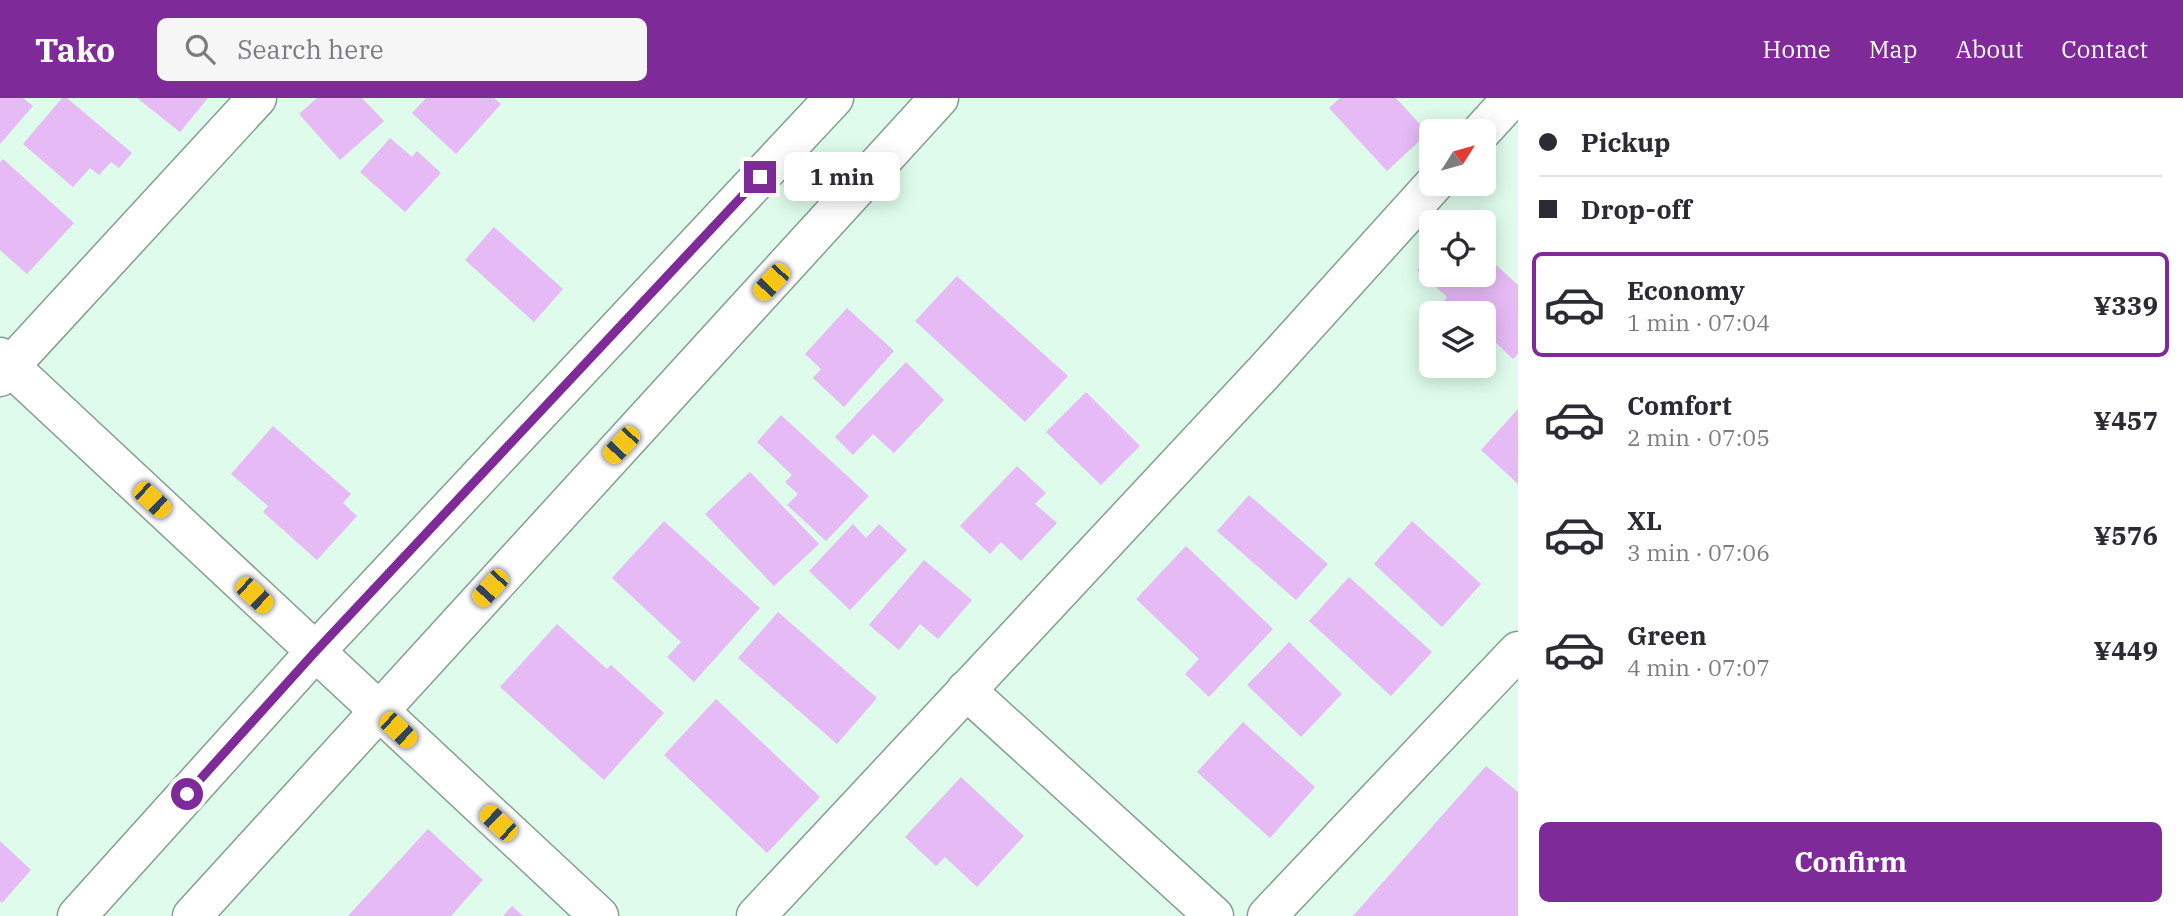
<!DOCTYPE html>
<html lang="en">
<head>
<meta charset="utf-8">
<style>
	body { margin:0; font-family:"IBM Plex Serif",serif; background:#f7f7f7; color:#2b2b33; height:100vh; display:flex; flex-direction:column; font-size:26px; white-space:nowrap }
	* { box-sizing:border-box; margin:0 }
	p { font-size:23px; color:#7c7c81 }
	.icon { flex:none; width:38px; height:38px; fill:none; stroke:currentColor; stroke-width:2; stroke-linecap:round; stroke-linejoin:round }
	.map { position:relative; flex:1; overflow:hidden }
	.details { display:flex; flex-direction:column; background:#fff; width:665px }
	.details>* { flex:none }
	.guide { display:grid; align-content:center; height:154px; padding:0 21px; background:#fff }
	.needle { width:46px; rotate:53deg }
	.controls { position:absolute; left:1419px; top:21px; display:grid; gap:14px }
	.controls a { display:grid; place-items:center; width:77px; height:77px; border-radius:10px; background:#fff; box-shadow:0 4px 18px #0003; font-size:35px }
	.end { position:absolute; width:32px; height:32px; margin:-16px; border:9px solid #7f2a99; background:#fff; box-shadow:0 0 0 4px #fff }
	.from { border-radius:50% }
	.bubble { position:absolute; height:49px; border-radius:10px; background:#fff; box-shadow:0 4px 18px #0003; font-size:23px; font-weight:800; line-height:49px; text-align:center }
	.car { position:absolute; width:21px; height:42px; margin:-21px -10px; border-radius:9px; box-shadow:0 0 5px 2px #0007; background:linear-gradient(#f5c518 24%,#345 0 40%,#f5c518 0 76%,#345 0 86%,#f5c518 0) }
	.guide b { display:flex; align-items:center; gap:24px; height:66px; font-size:26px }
	.guide b+b { border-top:2px solid #e1e1e2 }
	.guide i { width:18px; height:18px; background:#2b2b33 }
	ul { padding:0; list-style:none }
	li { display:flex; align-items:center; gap:21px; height:105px; margin:0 14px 10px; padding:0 7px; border:4px solid transparent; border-radius:10px }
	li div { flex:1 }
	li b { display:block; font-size:26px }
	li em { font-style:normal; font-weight:800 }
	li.current { border-color:#7f2a99 }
	li>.icon { width:63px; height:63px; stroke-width:1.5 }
	.cta { display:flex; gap:14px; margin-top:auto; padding:14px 21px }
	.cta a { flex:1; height:80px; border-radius:10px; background:#7f2a99; color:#fff; font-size:28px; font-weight:800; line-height:80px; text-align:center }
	header { display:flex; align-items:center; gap:42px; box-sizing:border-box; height:98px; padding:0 35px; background:#7f2a99; color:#fff }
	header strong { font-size:33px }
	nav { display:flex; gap:38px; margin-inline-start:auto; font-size:24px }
	.search { width:490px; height:63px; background:#f7f7f7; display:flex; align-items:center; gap:18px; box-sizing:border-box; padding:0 24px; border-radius:10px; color:#7c7c81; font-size:26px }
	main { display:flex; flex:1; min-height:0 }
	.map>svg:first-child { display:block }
	.building { fill:#e6baf5 }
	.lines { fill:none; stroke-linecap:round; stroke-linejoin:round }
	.minor-casing { stroke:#849e91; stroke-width:41 }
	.tertiary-casing { stroke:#849e91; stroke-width:41 }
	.minor { stroke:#fff; stroke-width:38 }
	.tertiary { stroke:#fff; stroke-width:38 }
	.route { stroke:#7f2a99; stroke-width:9 }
</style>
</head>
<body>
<header>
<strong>Tako</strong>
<div class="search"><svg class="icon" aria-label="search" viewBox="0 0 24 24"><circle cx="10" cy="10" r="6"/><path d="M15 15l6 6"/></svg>Search here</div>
<nav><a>Home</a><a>Map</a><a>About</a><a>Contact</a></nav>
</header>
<main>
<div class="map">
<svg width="1518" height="818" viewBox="0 0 1518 818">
	<rect width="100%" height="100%" fill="#defbeb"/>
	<g class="building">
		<polygon points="0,0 23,0 33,8 0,46"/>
		<polygon points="62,0 67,0 132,55 119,70 111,64 99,77 90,70 73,89 23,46"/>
		<polygon points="137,0 208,0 180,34"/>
		<polygon points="317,0 362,0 384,23 340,62 299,16"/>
		<polygon points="426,0 494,0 501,6 456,56 412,15"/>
		<polygon points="1340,0 1396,0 1428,35 1387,73 1329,10"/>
		<polygon points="390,40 412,59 417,53 441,75 405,114 360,74"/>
		<polygon points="3,61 74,125 27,176 0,152 0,64"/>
		<polygon points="494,129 563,191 534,224 465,162"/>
		<polygon points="1484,156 1518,187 1518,256 1513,261 1489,238 1484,244 1484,215 1447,215 1440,208 1447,199 1417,172 1432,157 1432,177 1484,177"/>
		<polygon points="957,178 1068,278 1025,324 915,223"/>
		<polygon points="847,210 894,253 844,309 813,280 821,271 805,256"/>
		<polygon points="906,264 944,302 894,355 873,336 853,357 835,339"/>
		<polygon points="1086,294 1140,348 1101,387 1046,334"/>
		<polygon points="1518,311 1518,386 1481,352"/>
		<polygon points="781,317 869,398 826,443 787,407 798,396 785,384 792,377 757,344"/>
		<polygon points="273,328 351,396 343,405 357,418 317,462 263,414 268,408 231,376"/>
		<polygon points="1017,368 1046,395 1035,406 1057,425 1021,463 1001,444 990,456 960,428"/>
		<polygon points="750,374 819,446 774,488 705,416"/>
		<polygon points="1249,397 1328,466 1296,502 1217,433"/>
		<polygon points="664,423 760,510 694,584 667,559 681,544 612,480"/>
		<polygon points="1412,423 1481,486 1442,529 1374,466"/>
		<polygon points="853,426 866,440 879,426 907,452 850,512 809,473"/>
		<polygon points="1186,448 1273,531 1209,599 1185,576 1199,561 1136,501"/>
		<polygon points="924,462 972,502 938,541 920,526 899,552 869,527"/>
		<polygon points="1349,479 1432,554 1391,598 1309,523"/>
		<polygon points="778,514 877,600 837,646 738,560"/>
		<polygon points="557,526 607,571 611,567 664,615 604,682 500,589"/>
		<polygon points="1289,544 1342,596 1301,639 1247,587"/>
		<polygon points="716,601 820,699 767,755 664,657"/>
		<polygon points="1243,624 1315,689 1270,740 1197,674"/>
		<polygon points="1486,668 1518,694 1518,818 1353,818"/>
		<polygon points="961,679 1024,738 977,789 945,759 936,768 905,739"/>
		<polygon points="428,731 483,782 451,818 348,818"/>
		<polygon points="0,743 31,772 2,805 0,803"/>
		<polygon points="512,808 523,818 503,818"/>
	</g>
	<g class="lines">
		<defs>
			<g id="minor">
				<polyline points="1482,33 1512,0"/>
				<polyline points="0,279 257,0"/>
				<polyline points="966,592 1214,818"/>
				<polyline points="756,818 1265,273 1434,86"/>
				<polyline points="1267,818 1518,553"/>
			</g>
			<g id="tertiary">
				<polyline points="0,259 599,818"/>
				<polyline points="77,818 315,554 834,0"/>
				<polyline points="192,818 939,0"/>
			</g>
		</defs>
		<use href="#minor" class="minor-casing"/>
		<use href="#tertiary" class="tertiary-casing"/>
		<use href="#minor" class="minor"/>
		<use href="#tertiary" class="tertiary"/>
	</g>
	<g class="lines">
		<polyline class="route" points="187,696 315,554 760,79"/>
	</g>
</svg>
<div class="controls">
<a><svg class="needle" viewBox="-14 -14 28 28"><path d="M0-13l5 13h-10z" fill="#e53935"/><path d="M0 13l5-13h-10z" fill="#7c7c81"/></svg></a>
<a><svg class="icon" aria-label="locate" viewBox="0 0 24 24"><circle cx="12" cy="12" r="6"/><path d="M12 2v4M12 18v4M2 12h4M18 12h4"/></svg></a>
<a><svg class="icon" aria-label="layers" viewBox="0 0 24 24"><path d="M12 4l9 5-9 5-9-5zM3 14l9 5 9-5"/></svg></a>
</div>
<i class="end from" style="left:187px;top:696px"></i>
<i class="end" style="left:760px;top:79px"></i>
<div class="bubble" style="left:784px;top:54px;width:116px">1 min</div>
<i class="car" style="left:771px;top:184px;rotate:223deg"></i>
<i class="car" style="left:621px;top:347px;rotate:223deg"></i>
<i class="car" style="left:152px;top:402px;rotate:133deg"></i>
<i class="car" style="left:490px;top:490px;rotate:222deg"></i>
<i class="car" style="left:254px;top:497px;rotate:133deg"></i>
<i class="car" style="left:398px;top:632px;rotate:133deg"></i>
<i class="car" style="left:498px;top:725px;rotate:313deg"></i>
</div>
<section class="details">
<div class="guide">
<b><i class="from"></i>Pickup</b>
<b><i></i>Drop-off</b>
</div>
<ul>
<li class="current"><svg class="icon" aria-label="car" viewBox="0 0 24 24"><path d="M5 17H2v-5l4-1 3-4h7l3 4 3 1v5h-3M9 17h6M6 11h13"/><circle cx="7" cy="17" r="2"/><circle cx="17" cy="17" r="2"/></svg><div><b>Economy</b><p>1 min · 07:04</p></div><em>¥339</em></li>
<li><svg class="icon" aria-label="car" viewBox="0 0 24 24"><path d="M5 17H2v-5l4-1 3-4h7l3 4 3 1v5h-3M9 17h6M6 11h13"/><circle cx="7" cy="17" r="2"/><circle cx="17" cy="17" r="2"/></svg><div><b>Comfort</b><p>2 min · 07:05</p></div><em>¥457</em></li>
<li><svg class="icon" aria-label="car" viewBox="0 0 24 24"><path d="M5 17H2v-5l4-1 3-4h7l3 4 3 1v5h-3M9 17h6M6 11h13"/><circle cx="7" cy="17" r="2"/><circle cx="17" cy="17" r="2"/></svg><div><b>XL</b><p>3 min · 07:06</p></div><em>¥576</em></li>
<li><svg class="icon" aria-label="car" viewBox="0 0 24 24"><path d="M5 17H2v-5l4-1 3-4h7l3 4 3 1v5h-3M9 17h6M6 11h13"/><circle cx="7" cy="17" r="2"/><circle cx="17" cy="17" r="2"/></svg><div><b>Green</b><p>4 min · 07:07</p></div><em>¥449</em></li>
</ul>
<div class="cta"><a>Confirm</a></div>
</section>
</main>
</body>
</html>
